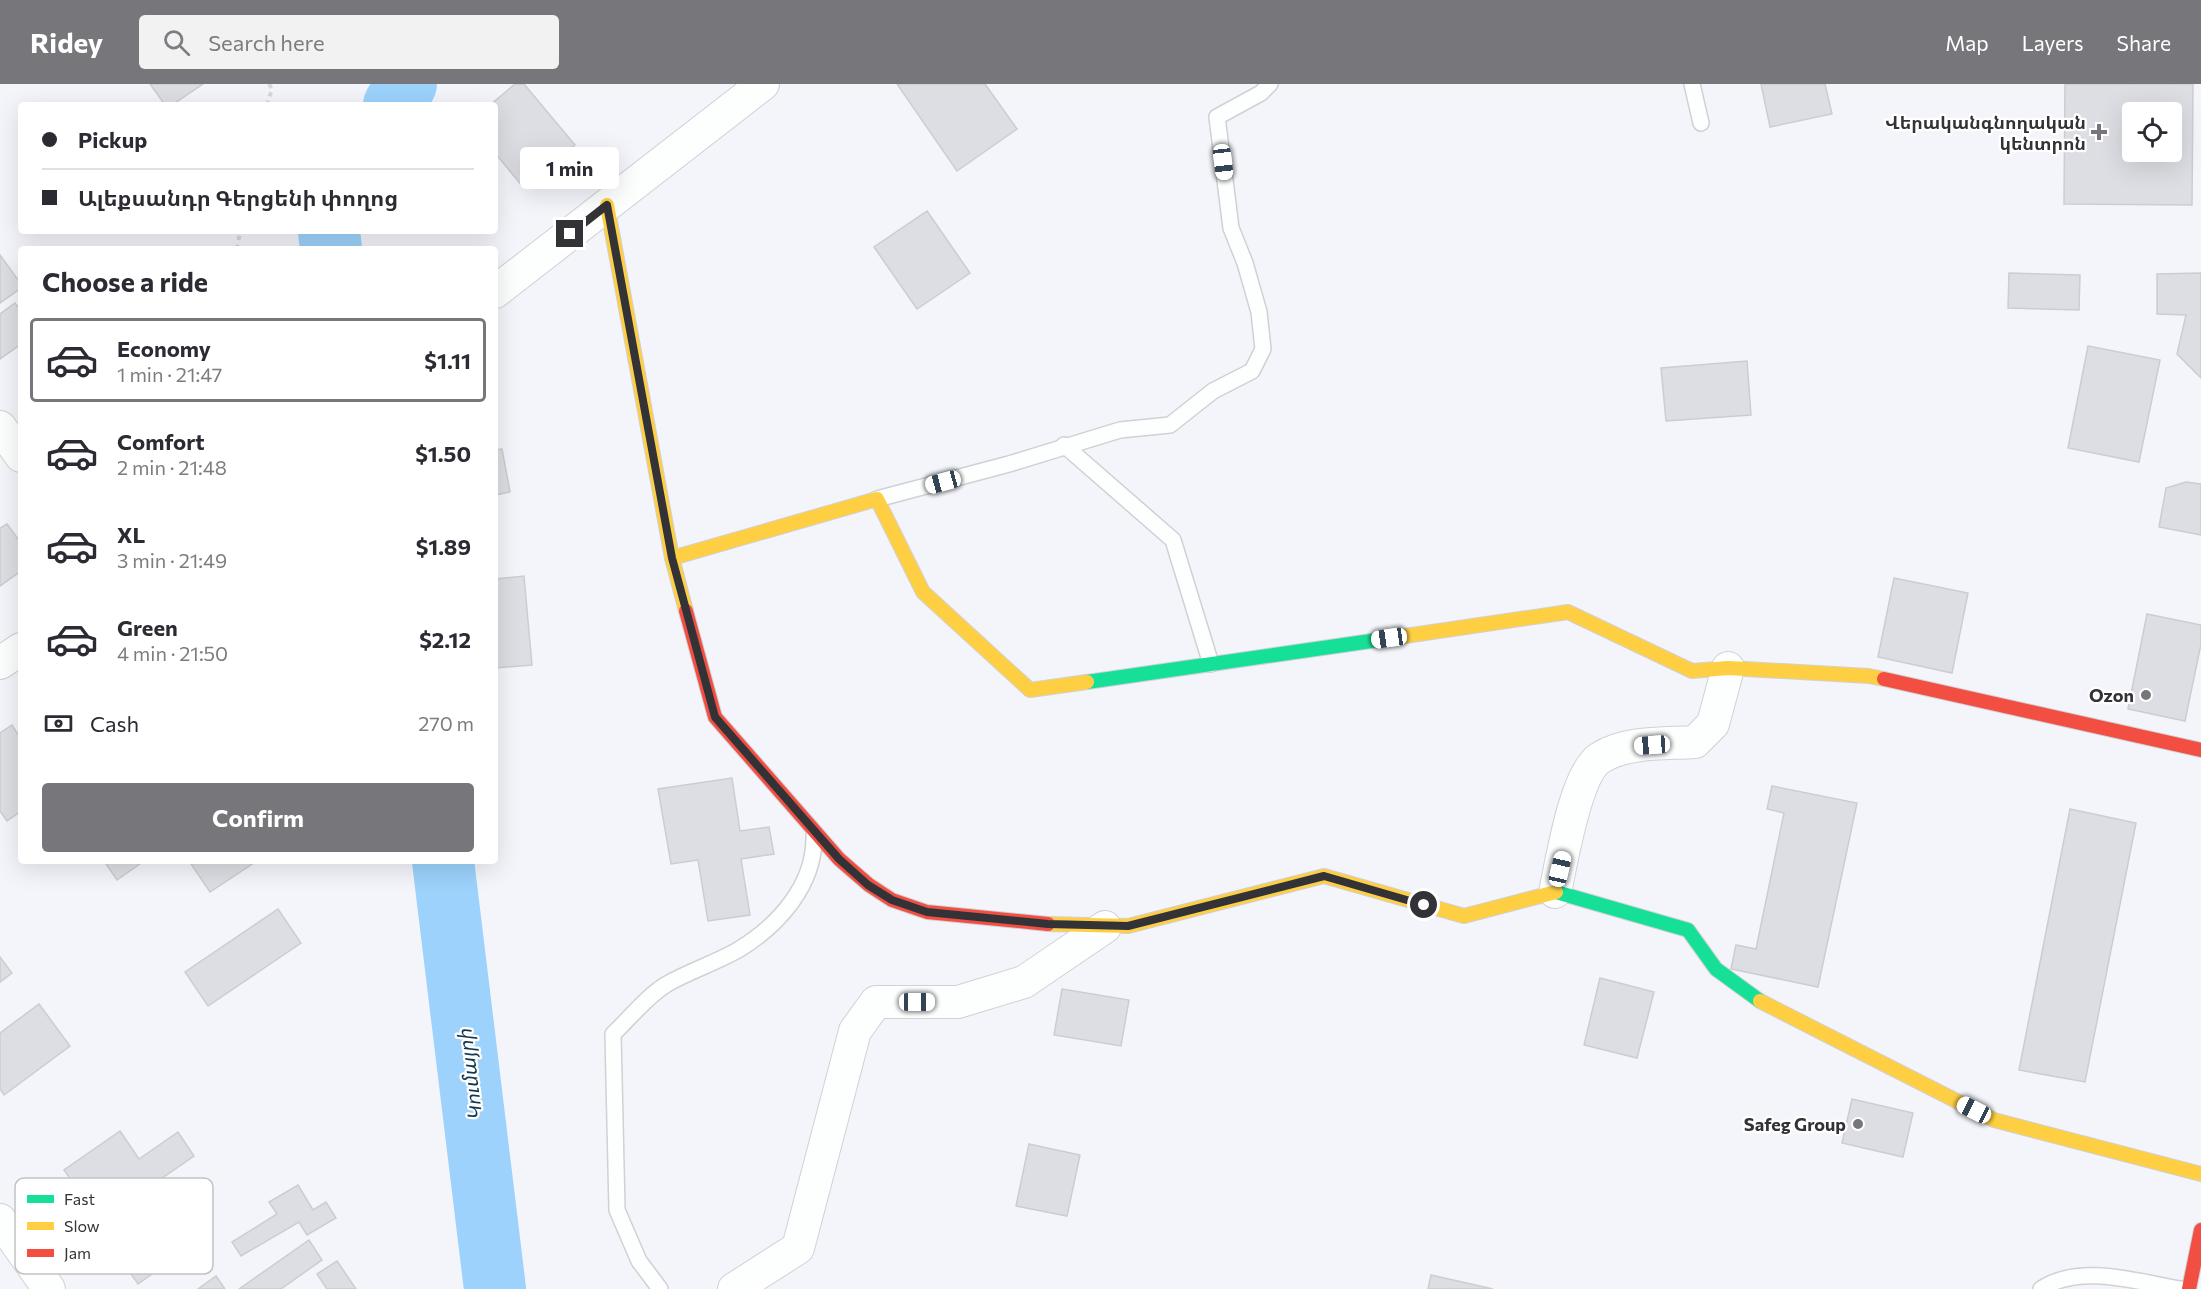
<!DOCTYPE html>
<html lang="en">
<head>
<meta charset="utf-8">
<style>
	body { margin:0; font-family:Commissioner,"Noto Sans Armenian",sans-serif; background:#f2f2f3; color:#2b2b33; height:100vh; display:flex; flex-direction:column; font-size:22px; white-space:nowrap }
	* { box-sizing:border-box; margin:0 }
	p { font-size:20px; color:#7c7c81 }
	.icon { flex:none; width:33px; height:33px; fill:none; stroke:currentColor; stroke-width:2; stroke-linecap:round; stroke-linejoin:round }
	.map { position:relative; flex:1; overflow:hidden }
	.panel { position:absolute; left:18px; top:162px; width:480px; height:618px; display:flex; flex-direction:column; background:#fff; border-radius:6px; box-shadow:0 6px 24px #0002 }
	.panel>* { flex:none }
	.banner { position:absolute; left:18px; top:18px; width:480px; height:132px; border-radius:6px; box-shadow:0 6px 24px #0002; display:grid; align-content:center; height:132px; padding:0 24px; background:#fff }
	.controls { position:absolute; left:2122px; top:18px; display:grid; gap:12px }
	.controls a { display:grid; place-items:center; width:60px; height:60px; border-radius:6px; background:#fff; box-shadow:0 6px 24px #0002; font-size:30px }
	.end { position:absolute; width:27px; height:27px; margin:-14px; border:8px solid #323237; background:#fff; box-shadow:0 0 0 3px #fff }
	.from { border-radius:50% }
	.bubble { position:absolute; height:42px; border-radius:6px; background:#fff; box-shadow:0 6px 24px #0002; font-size:20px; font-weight:700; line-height:42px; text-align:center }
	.car { position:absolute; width:18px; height:36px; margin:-18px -9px; border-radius:8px; box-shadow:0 0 4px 2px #0007; background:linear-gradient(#fff 24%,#345 0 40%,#fff 0 76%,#345 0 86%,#fff 0) }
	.banner b { display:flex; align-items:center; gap:21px; height:57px; font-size:22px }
	.banner b+b { border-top:2px solid #e1e1e2 }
	.banner i { width:15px; height:15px; background:#2b2b33 }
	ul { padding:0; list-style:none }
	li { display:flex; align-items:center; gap:18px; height:84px; margin:0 12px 9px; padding:0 12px; border:3px solid transparent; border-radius:6px }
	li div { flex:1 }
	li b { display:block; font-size:22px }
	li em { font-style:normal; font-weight:700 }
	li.selected { border-color:#76767b }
	li>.icon { width:54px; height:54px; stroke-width:1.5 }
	h2 { padding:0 24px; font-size:27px; line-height:72px }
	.pay { display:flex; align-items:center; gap:15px; height:66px; padding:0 24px; font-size:22px }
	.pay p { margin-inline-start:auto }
	.cta { display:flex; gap:12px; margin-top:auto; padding:12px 24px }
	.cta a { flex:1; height:69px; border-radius:6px; background:#76767b; color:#fff; font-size:24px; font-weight:700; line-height:69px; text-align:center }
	header { display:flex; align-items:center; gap:36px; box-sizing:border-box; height:84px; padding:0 30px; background:#76767b; color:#fff }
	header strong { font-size:28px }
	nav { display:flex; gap:33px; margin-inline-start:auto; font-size:21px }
	.search { width:420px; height:54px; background:#f2f2f3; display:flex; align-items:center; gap:15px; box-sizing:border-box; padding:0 21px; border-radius:6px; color:#7c7c81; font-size:22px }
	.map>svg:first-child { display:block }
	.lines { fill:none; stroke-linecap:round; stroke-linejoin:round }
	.river { stroke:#9cd2fb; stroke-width:62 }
	.building { fill:#dcdee3; stroke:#cbcdd1; stroke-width:1.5; fill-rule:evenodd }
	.lane-casing { stroke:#d0d1d5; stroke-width:18 }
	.street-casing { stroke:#d0d1d5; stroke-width:34 }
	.fast-casing { stroke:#d0d1d5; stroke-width:16 }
	.slow-casing { stroke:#d0d1d5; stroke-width:16 }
	.jam-casing { stroke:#d0d1d5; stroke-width:16 }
	.path { stroke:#d8d8da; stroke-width:4; stroke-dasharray:4.5 4.5; stroke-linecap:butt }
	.lane { stroke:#fdfefe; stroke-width:15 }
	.street { stroke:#fdfefe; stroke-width:32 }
	.fast { stroke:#16e098; stroke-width:14 }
	.slow { stroke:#ffcf43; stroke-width:14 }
	.jam { stroke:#f24e42; stroke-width:14 }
	.route { stroke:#323237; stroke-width:8 }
	.poi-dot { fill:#76767b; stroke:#fff; stroke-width:2 }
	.labels { text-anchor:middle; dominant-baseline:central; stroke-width:4.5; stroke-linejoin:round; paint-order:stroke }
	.poi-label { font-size:18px; font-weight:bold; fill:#323237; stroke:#fff; text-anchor:end }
	.water-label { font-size:20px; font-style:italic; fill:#14354c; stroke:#fff }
	.key { fill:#fff; stroke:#c2c2c3; stroke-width:1.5 }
	.key-label { font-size:16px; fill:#323237 }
</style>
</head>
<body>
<header>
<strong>Ridey</strong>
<div class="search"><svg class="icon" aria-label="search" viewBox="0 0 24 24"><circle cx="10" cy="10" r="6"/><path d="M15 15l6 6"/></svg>Search here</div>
<nav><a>Map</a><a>Layers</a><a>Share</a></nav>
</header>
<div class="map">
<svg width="2201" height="1205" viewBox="0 0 2201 1205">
	<rect width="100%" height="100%" fill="#f4f5fa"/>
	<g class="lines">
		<g class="river">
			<polyline points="394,21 406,0"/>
			<polyline points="329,147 331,165"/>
			<polyline points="443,777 495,1205"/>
		</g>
	</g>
	<g class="building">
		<polygon points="150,0 203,0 172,21 165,21"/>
		<polygon points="515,0 524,0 575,61 523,103 495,69 495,21 490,21"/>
		<polygon points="897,0 985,0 1017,45 957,87"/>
		<polygon points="1761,0 1825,0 1832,30 1770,43"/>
		<path d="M2065 0H2193L2192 121 2064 120ZM2133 28H2172V68H2133Z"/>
		<polygon points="927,127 970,189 917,225 874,163"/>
		<polygon points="0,171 21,200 21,204 0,219"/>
		<polygon points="2009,189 2080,191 2079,226 2008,224"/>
		<polygon points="2201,189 2201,294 2177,270 2186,231 2157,230 2157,190"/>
		<polygon points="15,219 21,227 21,260 0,275 0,230"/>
		<polygon points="2088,262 2160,276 2139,378 2068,364"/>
		<polygon points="1747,277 1751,331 1666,337 1661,284"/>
		<polygon points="502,365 510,408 495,411 495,366"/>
		<polygon points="2186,398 2201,400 2201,451 2159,443 2166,404"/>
		<polygon points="7,440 21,459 21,487 0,502 0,444"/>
		<polygon points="524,492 532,581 495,584 495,495"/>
		<polygon points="1894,494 1968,509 1952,589 1878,573"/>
		<polygon points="2147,530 2201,541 2201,560 2185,637 2128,625"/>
		<polygon points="12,641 21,655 21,727 7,737 0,727 0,649"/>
		<polygon points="732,694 740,747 769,743 774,770 741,775 750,831 708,837 698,776 671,780 658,705"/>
		<polygon points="1772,702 1857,719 1818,903 1731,885 1736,861 1756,865 1784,729 1767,725"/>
		<polygon points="2070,725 2136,739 2085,998 2019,986"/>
		<polygon points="104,777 144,777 117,796"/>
		<polygon points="189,777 257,777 210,808"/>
		<polygon points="278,825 301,859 208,922 185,888"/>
		<polygon points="0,873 12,889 0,898"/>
		<polygon points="1600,894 1654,908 1637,974 1584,961"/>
		<polygon points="1062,905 1129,916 1121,962 1054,951"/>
		<polygon points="39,920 70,962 4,1011 0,1005 0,949"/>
		<polygon points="1852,1015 1913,1029 1903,1073 1842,1059"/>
		<polygon points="120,1047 139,1075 178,1048 194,1072 100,1137 64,1086"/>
		<polygon points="1029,1060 1080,1071 1067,1132 1016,1122"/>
		<polygon points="298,1101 313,1126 326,1118 336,1134 307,1151 299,1138 241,1172 232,1158 277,1130 269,1118"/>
		<polygon points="149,1108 189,1164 138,1200 99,1144"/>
		<polygon points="309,1156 322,1176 281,1205 239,1205"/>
		<polygon points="337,1177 356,1205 327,1205 317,1190"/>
		<polygon points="1431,1191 1493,1205 1428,1205"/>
		<polygon points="216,1192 225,1205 198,1205"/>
	</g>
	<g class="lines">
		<defs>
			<g id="lane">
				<polyline points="1692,0 1701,39"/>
				<polyline points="1064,361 1173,456 1211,580"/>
				<polyline points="877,415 1009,380 1120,346 1170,341 1213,307 1252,287 1263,265 1259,228 1245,179 1231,144 1217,33 1261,9 1270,0"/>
				<path d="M660 1205 639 1177 617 1126 613 950C630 934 647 912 667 900 690 887 715 879 738 866 778 842 815 801 814 752"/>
				<path d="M2041 1205C2080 1179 2138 1198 2180 1205"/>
			</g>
			<g id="street">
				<polyline points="495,208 763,0"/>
				<polyline points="0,343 21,372"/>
				<polyline points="0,579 21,565"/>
				<path d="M1555 808C1562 777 1575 690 1600 674 1626 657 1666 660 1695 658L1713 640 1728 584"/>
				<polyline points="0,1136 49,1205"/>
				<polyline points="734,1205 798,1164 855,947 876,918 958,918 1024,898 1105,843"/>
			</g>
			<g id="fast">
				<polyline points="1087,598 1378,556"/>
				<polyline points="1556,808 1688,846 1716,885 1760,917"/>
			</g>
			<g id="slow">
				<polyline points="607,121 672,474 686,527"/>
				<polyline points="672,474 877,415 923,508 1030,606 1087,598"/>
				<polyline points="1378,556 1568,528 1692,587 1728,584 1869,592 1884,595"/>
				<polyline points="1048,840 1128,842 1324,792 1464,832 1556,808"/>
				<polyline points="1760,917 1994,1036 2201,1090"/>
			</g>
			<g id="jam">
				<polyline points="686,527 715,633 839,775 869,801 892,816 927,828 1048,840"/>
				<polyline points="1884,595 2201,666"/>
				<polyline points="2189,1205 2201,1146"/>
			</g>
		</defs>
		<use href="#lane" class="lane-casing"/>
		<use href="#street" class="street-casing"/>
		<use href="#fast" class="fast-casing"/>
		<use href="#slow" class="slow-casing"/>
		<use href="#jam" class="jam-casing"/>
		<g class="path">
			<polyline points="267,21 272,5 269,0"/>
			<polyline points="237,165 240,147"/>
		</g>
		<use href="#lane" class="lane"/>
		<use href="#street" class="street"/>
		<use href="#fast" class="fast"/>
		<use href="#slow" class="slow"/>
		<use href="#jam" class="jam"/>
	</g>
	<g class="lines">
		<polyline class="route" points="570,150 607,121 672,474 715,633 839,775 868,801 892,816 927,828 1048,840 1128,842 1324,792 1424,821"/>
	</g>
	<g class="poi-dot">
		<path d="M2096 39h6v6h6v6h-6v6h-6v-6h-6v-6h6z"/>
		<circle cx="2146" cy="611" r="6"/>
		<circle cx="1858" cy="1040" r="6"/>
	</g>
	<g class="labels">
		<g class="poi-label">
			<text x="2086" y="38">Վերականգնողական<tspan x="2086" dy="21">կենտրոն</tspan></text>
			<text x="2134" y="611">Ozon</text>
			<text x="1846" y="1040">Safeg Group</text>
		</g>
		<g class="water-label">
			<text transform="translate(469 991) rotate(-97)">Կումայրի</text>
		</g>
	</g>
	<rect x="15" y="1094" width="198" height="96" rx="9" class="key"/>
	<rect x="27" y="1111" width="27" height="8" fill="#16e098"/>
	<rect x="27" y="1138" width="27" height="8" fill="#ffcf43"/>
	<rect x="27" y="1165" width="27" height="8" fill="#f24e42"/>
	<g class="key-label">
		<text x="64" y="1121">Fast</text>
		<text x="64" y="1148">Slow</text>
		<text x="64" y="1175">Jam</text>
	</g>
</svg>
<div class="controls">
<a><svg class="icon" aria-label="locate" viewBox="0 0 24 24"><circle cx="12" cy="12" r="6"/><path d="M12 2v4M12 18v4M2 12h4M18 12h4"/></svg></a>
</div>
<i class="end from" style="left:1424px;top:821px"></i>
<i class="end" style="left:570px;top:150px"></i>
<div class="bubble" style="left:520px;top:63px;width:99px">1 min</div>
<i class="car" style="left:1223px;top:78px;rotate:173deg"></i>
<i class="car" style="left:943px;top:398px;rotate:255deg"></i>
<i class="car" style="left:1389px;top:554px;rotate:262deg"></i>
<i class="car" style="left:1652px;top:661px;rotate:266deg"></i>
<i class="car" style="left:1560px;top:785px;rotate:13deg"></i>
<i class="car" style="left:917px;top:918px;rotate:90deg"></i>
<i class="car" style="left:1974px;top:1026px;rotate:297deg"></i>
<div class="banner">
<b><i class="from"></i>Pickup</b>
<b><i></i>Ալեքսանդր Գերցենի փողոց</b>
</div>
<section class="panel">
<h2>Choose a ride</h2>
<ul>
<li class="selected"><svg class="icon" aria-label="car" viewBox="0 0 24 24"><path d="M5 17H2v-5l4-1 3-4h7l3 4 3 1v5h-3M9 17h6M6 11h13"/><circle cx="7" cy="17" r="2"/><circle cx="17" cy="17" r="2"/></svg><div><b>Economy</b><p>1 min · 21:47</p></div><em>$1.11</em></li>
<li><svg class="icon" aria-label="car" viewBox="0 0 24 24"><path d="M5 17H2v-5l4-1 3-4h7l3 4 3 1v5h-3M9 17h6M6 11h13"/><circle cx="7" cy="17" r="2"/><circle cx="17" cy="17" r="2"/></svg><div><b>Comfort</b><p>2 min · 21:48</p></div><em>$1.50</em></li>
<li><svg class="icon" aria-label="car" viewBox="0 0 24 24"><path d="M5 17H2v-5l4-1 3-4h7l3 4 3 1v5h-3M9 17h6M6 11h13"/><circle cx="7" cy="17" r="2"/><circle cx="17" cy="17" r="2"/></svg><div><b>XL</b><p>3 min · 21:49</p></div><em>$1.89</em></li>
<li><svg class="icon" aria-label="car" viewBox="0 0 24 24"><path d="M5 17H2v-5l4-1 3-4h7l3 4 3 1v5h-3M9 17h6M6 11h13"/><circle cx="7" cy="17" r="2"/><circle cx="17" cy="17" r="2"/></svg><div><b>Green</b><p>4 min · 21:50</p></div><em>$2.12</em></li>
</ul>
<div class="pay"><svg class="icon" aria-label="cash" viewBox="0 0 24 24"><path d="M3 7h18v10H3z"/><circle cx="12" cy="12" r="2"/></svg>Cash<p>270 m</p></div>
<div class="cta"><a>Confirm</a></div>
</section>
</div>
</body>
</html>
